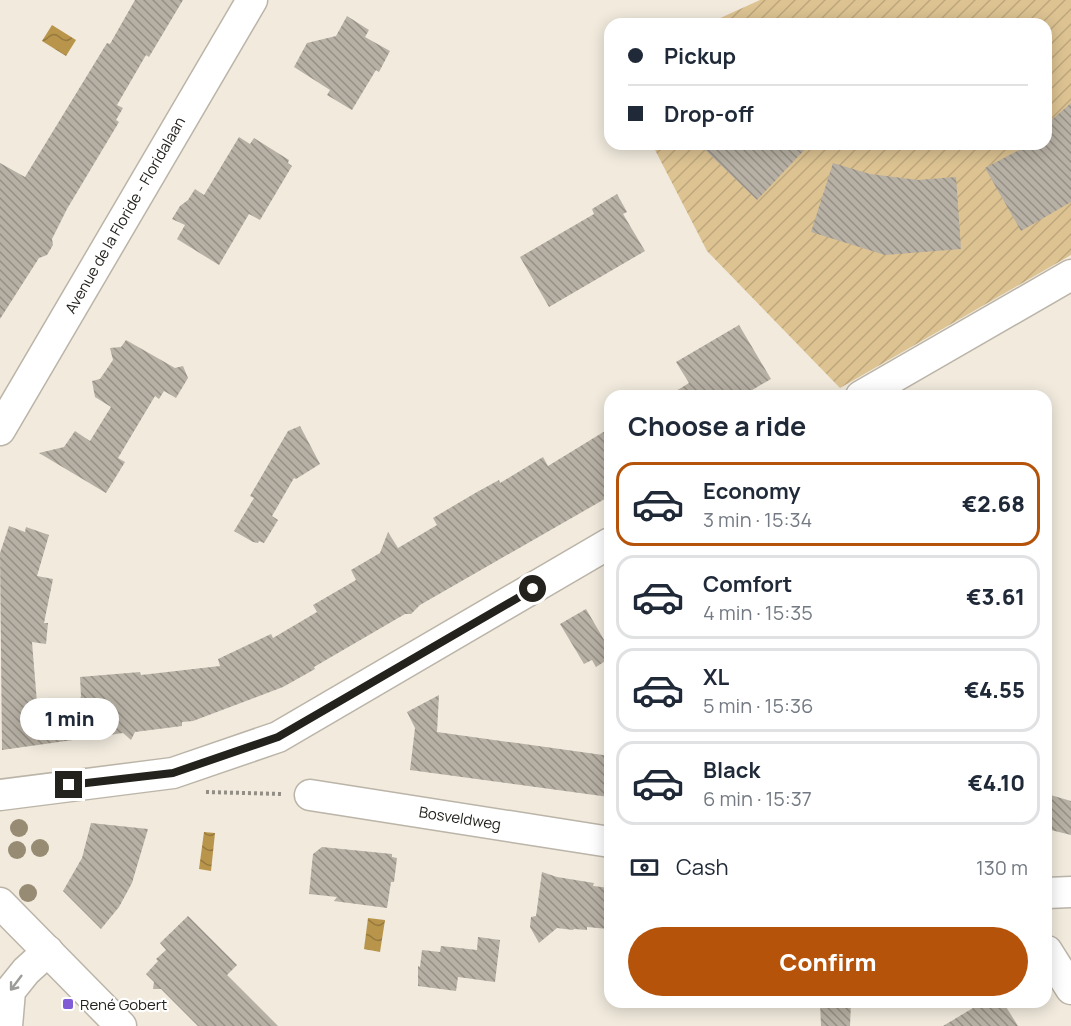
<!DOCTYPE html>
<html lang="en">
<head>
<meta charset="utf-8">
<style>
	body { margin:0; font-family:Manrope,sans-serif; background:#f6f6f7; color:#1f2937; height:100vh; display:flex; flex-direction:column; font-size:22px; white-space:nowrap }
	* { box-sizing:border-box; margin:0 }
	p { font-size:20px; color:#747a83 }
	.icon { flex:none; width:33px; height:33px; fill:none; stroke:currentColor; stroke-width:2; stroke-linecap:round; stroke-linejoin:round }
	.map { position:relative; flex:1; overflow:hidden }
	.details { position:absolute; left:604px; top:390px; width:448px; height:618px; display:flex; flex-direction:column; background:#fff; border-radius:18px; box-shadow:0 3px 15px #0003 }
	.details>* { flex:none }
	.banner { position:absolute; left:604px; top:18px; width:448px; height:132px; border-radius:18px; box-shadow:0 3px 15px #0003; display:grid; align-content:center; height:132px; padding:0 24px; background:#fff }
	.end { position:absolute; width:27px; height:27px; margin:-14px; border:8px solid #24221d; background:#fff; box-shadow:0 0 0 3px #fff }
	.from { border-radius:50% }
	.bubble { position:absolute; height:42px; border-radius:21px; background:#fff; box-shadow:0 3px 15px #0003; font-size:20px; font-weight:800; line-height:42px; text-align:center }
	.banner b { display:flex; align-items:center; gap:21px; height:57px; font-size:22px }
	.banner b+b { border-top:2px solid #e0e1e3 }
	.banner i { width:15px; height:15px; background:#1f2937 }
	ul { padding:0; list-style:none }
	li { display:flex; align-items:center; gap:18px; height:84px; margin:0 12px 9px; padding:0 12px; border:3px solid #e0e1e3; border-radius:18px }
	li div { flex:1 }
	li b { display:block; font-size:22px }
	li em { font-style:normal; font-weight:800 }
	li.selected { border-color:#b45309 }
	li>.icon { width:54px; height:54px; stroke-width:1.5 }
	h2 { padding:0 24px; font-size:27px; line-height:72px }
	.pay { display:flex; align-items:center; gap:15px; height:66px; padding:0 24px; font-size:22px }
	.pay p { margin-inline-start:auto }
	.action { display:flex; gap:12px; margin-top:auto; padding:12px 24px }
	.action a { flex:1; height:69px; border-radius:36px; background:#b45309; color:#fff; font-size:24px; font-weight:800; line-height:69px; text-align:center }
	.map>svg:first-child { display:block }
	.garden { fill:url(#garden-furrows) }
	.water { fill:url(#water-waves) }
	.building { fill:url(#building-back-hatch) }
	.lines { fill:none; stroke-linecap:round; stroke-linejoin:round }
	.street-casing { stroke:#bbb4a8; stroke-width:33 }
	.path { stroke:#938e85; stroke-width:4; stroke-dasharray:3 3; stroke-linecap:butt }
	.street { stroke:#fff; stroke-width:30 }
	.tree { fill:#978b73 }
	.oneway { stroke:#9c9c99 }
	.route { stroke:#24221d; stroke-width:8 }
	.poi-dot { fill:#805cd7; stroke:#fff; stroke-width:2 }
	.labels { text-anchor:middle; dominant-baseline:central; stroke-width:4.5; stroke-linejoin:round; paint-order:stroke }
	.street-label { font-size:15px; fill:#24221d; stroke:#fff }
	.poi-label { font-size:15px; fill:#24221d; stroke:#fff; text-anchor:start }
</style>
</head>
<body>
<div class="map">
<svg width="1071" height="1026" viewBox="0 0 1071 1026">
	<defs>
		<pattern id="garden-furrows" width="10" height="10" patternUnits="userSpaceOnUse" patternTransform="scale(1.5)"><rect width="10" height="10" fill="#ddc392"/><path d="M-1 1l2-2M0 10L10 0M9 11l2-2" fill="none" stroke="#bea77d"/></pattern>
		<pattern id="water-waves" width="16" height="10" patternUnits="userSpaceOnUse" patternTransform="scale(1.5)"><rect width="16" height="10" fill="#b9954b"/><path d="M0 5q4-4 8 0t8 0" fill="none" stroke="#96793e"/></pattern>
		<pattern id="building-back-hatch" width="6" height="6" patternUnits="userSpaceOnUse" patternTransform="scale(1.5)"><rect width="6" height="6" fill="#b7b0a4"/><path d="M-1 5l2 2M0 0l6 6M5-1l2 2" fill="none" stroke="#958f85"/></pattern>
	</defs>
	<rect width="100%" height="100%" fill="#f1eadd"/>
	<polygon class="garden" points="760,0 1071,0 1071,255 840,388 707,251 652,144 1047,144 1047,24 707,24"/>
	<g class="water">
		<polygon points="52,25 76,40 66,56 42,41"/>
		<polygon points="204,832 215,833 211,871 199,869"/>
		<polygon points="368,918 385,920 380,952 364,949"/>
	</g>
	<g class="building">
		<polygon points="135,0 183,0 149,57 146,55 117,105 123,108 116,120 119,122 67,209 52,239 53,245 47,255 39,258 0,319 0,163 25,177 107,43 110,44"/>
		<polygon points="347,16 369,30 365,37 390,51 379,72 376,70 352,110 327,95 330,90 294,67 307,43 336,36"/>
		<polygon points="1071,103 1071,202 1021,231 985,168 1019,150 1025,144 1047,144 1047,124"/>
		<polygon points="239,137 250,144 254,138 289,160 288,163 292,166 260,220 249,214 219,265 177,239 185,225 172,219 180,206 188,200 195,189 204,195"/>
		<polygon points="699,144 810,144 757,200"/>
		<polygon points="833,163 870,174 918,180 956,177 961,249 885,255 811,232"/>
		<polygon points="617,194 627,212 623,214 645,251 549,307 520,257 594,214 592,209"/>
		<polygon points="739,325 771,379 742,396 668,396 689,383 676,362"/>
		<polygon points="126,340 175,368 183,366 188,378 176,398 164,391 159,399 155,396 118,458 125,462 106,493 39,453 64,447 75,431 90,441 111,407 95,397 92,381 100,379 113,360 110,348 121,347"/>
		<polygon points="300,426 320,464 296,479 294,478 272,516 278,520 264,543 259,541 258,543 253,542 234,531 254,498 250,496 288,431"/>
		<polygon points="610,428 610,496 420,605 411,614 405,614 314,667 315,669 283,687 193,721 182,722 182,726 135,732 131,740 123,733 2,750 0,553 9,526 25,532 26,527 49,535 37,576 53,579 44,623 48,623 46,644 32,642 37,703 80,699 81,696 80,677 140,672 141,675 220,666 218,659 271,634 273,638 317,612 313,605 356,580 351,570 380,553 388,532 398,548 437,525 433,518 477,492 499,480 500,483 543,457 548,466"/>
		<polygon points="586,609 610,650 610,658 596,667 592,660 584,664 560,624"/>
		<polygon points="439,695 437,732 610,756 609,797 410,770 415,728 407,712"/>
		<polygon points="1047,794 1071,801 1071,835 1047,829"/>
		<polygon points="91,823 148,829 132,883 119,907 101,929 63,891 82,858"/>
		<polygon points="322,847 392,854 392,857 397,858 394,882 391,882 387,908 334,901 337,897 309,894 313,854"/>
		<polygon points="542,872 557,877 594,883 593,886 610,888 608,929 587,927 587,930 574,929 573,930 557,928 539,943 530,927 531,917 536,916"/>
		<polygon points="188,916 237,965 227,975 278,1026 198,1026 161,989 153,989 154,982 146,974 158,961 156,959 166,950 160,943"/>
		<polygon points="478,937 500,940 495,982 458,977 456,991 418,986 418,966 420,967 422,950 440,952 441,946 477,950"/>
		<polygon points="820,1002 851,1002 850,1026 821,1026"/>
		<polygon points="983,1002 1003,1002 1018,1026 943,1026"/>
	</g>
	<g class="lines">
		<defs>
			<g id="street">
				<polyline points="861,396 1071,275"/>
				<polyline points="0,430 252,0"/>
				<polyline points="0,795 173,773 278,737 610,543"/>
				<polyline points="310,795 610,842"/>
				<polyline points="1047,893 1071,892"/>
				<polyline points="0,903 121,1026"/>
				<polyline points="1047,951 1071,989"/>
				<polyline points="7,1026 10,991 26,971 48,951"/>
			</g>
		</defs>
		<use href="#street" class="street-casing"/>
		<polyline class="path" points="206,792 282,794"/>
		<use href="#street" class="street"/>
	</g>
	<g class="tree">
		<circle cx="19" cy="828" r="9"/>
		<circle cx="40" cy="848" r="9"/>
		<circle cx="17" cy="850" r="9"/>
		<circle cx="28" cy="893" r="9"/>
	</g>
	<defs><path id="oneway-shaft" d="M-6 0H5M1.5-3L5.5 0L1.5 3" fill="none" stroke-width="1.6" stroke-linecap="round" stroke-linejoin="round" transform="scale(1.5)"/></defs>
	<use class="oneway" href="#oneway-shaft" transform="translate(16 983) rotate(127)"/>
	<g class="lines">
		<polyline class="route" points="69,785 173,773 278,737 533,589"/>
	</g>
	<rect class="poi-dot" x="62" y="998" width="12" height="12" rx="3"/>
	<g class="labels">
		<g class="street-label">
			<text transform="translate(125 215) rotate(-60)">Avenue de la Floride - Floridalaan</text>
			<text transform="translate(460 818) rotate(9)">Bosveldweg</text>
		</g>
		<g class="poi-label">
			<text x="80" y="1004">René Gobert</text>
		</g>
	</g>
</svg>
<i class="end from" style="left:533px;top:589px"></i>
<i class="end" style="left:69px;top:785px"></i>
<div class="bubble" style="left:20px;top:698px;width:99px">1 min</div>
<div class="banner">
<b><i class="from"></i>Pickup</b>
<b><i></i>Drop-off</b>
</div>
<section class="details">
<h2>Choose a ride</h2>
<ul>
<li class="selected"><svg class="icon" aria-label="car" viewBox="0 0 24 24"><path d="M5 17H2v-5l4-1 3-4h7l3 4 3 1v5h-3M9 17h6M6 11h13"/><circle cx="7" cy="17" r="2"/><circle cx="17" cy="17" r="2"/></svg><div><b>Economy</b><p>3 min · 15:34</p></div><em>€2.68</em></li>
<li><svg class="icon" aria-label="car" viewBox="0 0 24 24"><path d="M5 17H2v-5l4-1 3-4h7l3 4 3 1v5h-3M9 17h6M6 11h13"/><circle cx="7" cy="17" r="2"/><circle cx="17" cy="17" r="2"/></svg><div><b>Comfort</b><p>4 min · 15:35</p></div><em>€3.61</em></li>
<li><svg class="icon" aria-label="car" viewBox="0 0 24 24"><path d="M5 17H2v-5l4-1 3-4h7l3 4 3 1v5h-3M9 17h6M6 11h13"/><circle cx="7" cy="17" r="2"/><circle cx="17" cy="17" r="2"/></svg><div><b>XL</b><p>5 min · 15:36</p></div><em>€4.55</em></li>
<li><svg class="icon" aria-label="car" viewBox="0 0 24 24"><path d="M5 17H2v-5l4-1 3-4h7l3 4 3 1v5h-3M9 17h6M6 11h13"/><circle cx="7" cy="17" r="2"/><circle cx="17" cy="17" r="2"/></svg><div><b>Black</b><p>6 min · 15:37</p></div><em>€4.10</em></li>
</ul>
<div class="pay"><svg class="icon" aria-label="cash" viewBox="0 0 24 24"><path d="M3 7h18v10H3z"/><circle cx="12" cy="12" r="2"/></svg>Cash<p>130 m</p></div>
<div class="action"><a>Confirm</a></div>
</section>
</div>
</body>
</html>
